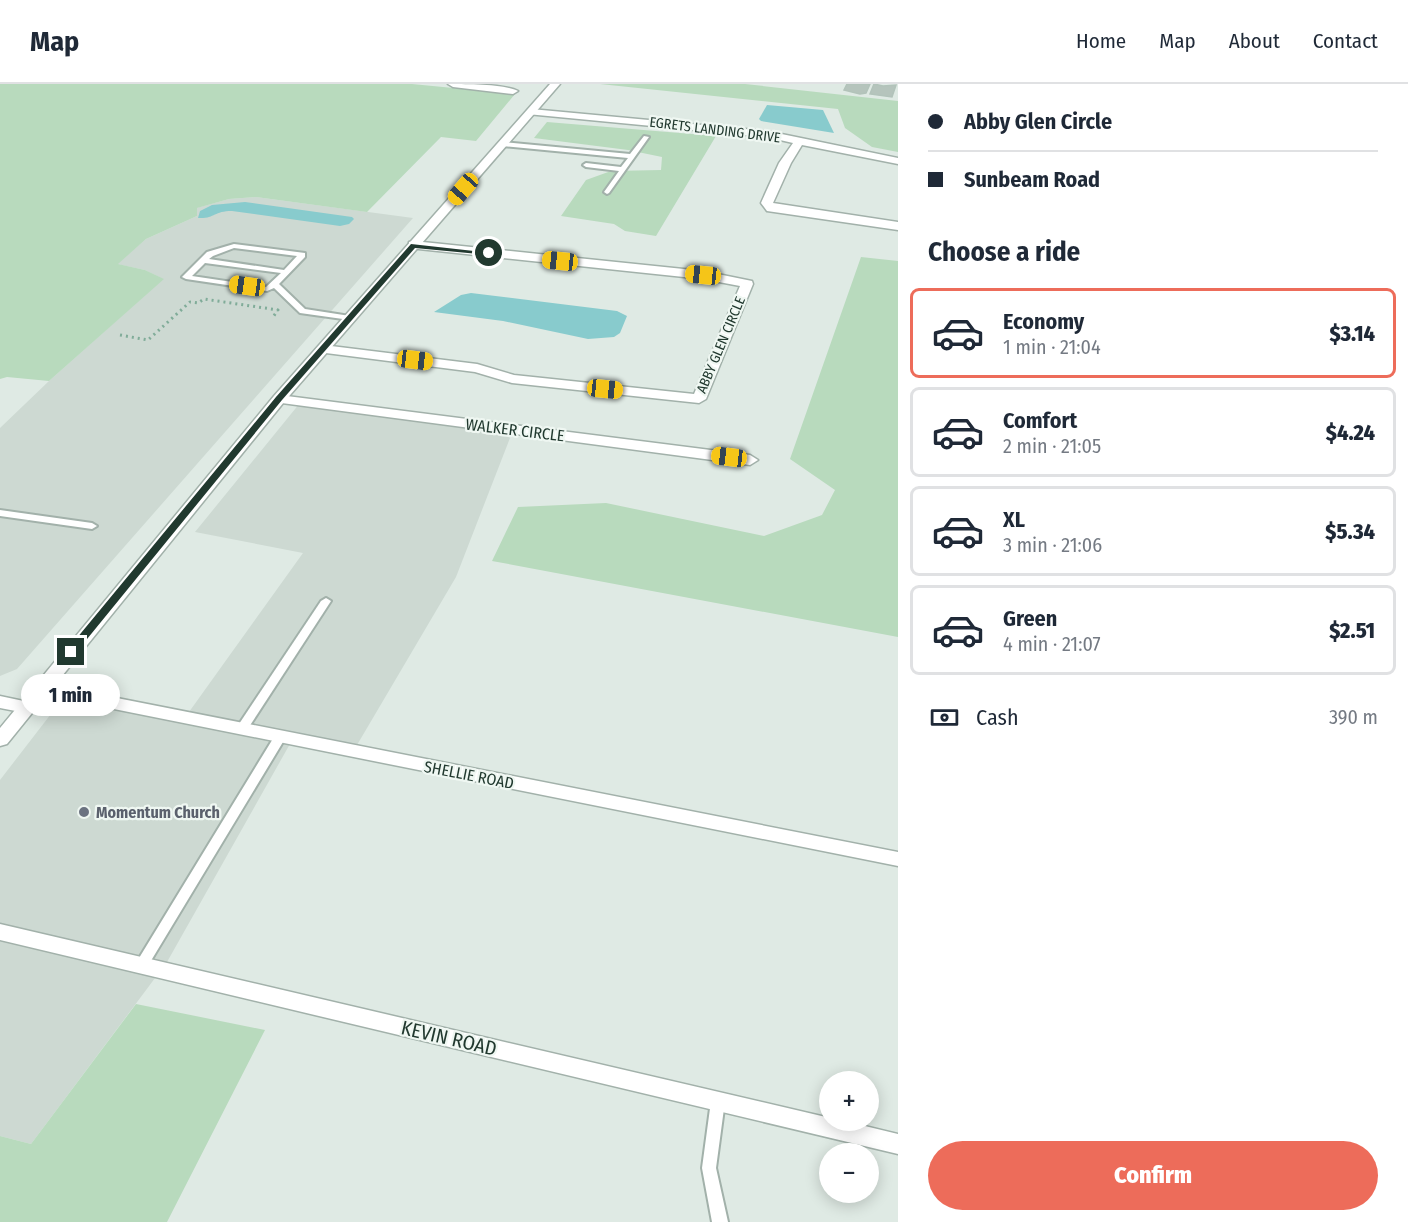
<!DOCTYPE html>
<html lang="en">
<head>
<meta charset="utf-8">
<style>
	body { margin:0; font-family:"Fira Sans Condensed",sans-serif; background:#f2f2f3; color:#1f2937; height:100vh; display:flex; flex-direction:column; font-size:22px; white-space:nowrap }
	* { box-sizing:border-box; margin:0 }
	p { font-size:20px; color:#747a83 }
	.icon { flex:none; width:33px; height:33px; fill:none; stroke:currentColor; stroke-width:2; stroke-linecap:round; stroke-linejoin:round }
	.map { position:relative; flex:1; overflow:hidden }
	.side { display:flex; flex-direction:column; background:#fff; width:510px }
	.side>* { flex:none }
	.guide { display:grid; align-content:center; height:132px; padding:0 30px; background:#fff }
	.controls { position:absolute; left:819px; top:987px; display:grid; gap:12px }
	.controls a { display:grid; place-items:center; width:60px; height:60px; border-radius:50%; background:#fff; box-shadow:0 3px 15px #0003; font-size:30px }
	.end { position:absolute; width:27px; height:27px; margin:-14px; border:8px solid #21392f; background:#fff; box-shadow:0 0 0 3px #fff }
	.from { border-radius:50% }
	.bubble { position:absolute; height:42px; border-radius:21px; background:#fff; box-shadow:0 3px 15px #0003; font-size:20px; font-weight:800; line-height:42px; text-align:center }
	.car { position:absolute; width:18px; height:36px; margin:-18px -9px; border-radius:8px; box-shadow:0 0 4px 2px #0007; background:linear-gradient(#f5c518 24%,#345 0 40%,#f5c518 0 76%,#345 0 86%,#f5c518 0) }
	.guide b { display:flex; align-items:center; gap:21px; height:57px; font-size:22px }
	.guide b+b { border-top:2px solid #e0e1e3 }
	.guide i { width:15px; height:15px; background:#1f2937 }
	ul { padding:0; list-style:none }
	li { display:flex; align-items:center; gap:18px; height:90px; margin:0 12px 9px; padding:0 18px; border:3px solid #e0e1e3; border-radius:9px }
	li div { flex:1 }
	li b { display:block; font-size:22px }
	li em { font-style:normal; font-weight:800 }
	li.active { border-color:#ed6c5a }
	li>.icon { width:54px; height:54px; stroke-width:1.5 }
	h2 { padding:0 30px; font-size:27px; line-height:72px }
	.pay { display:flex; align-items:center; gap:15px; height:66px; padding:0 30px; font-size:22px }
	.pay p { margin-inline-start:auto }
	.cta { display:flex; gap:12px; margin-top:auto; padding:12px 30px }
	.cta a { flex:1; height:69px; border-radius:36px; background:#ed6c5a; color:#fff; font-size:24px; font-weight:800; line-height:69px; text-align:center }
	header { display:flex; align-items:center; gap:36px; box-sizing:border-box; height:84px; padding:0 30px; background:#fff; border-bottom:2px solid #e0e1e3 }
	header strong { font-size:28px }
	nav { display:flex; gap:33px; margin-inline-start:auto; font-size:21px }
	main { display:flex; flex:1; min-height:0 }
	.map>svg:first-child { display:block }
	.built { fill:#cdd9d2 }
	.green { fill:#b8dabd }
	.water { fill:#88cbcd }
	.building { fill:#b5c4bc; stroke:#b2c3ba; stroke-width:1.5 }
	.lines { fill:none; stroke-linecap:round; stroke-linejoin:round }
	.service-casing { stroke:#a2b1aa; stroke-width:4 }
	.minor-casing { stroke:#a2b1aa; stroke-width:3 }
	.tertiary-casing { stroke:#a2b1aa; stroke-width:3 }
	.path { stroke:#80ac99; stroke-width:3; stroke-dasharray:2 4; stroke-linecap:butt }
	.service { fill:#fff; fill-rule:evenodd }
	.minor { fill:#fff; fill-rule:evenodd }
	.tertiary { fill:#fff; fill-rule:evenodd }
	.route { fill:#21392f }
	.worship-dot { fill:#6b7280; stroke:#eff7f2; stroke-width:2 }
	.labels { text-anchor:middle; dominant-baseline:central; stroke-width:4.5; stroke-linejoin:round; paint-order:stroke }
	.far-street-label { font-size:14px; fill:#21392f; stroke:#eff7f2 }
	.street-label { font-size:16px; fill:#21392f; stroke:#eff7f2 }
	.worship-label { font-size:16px; font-weight:bold; fill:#5b616d; stroke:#eff7f2; text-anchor:start }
	.near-street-label { font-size:20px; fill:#21392f; stroke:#eff7f2 }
</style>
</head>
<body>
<header>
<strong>Map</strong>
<nav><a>Home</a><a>Map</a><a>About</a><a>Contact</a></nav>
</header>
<main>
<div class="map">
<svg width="898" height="1138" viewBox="0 0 898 1138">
	<rect width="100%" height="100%" fill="#dfeae4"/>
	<g class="built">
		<polygon points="256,113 413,134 17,585 0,592 0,344 49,297 163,195 145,186 117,180 146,155 197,132 196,124 229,115"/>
		<polygon points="304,314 515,341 456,493 357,661 295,651 167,878 31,1060 0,1052 0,696 71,604 189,628 303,469 195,448"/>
	</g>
	<g class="green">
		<polygon points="0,0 412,0 515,10 476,57 441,53 367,128 256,113 229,115 197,124 197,132 146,155 118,180 145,186 164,195 49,297 7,293 0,295"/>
		<polygon points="600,0 745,0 898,17 898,68 872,63 845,44 838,25"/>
		<polygon points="547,38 716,52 656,152 625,147 614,140 561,132 586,96 611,87 661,86 662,73 628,66 534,54"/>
		<polygon points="861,173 898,177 898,553 492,477 518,423 606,419 764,452 822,431 835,406 790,375"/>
		<polygon points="136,920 265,946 167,1138 0,1138 0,1052 31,1060"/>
	</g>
	<g class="water">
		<polygon points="767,21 823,26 834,49 761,37 759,35"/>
		<path d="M245 118 352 133 354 135 349 140 340 142 232 127C213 127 215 135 198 134L200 127 212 121Z"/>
		<polygon points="471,209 617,227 627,232 620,249 614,253 588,255 503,237 434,228 461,211"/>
	</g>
	<g class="building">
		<polygon points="847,0 870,0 866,9 860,10 844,6"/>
		<polygon points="874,0 883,2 896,1 892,13 870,10"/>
	</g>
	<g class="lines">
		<defs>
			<g id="service">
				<polygon points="644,52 649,53 609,109 607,110 604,108 619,87 586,83 583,81 586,79 621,83 628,74 502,62 499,60 502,58 630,70"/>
				<path d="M234 160 305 169V173L279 200 305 225 350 232 354 234 350 236 300 229 274 204 267 207 186 195 182 193 207 168ZM234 164 297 172 284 186 209 175 213 172ZM205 179 281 189 266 203 192 192Z"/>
				<polygon points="0,426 92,439 97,442 92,445 0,432"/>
				<polygon points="326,514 331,517 247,646 245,648 237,648 235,646 321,517"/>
				<polygon points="280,650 286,653 146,885 141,887 136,885 134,882 136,879 274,653"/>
				<polygon points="718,1011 723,1013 725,1017 716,1084 728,1138 712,1138 702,1084 711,1017 713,1013"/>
			</g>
			<g id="minor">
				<path d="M448 0C465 0 505 0 518 7L513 10 453 3Z"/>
				<polygon points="531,25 767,47 898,74 898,80 802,61 791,79 773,119 898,138 898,146 767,127 761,119 779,79 793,59 767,53 527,30 526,28"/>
				<polygon points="413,157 703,187 752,197 753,200 706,315 699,319 512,299 475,288 318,268 316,265 323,261 477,280 514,291 694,310 740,202 703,195 409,164 409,158"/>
				<polygon points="279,311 750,371 758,376 750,381 274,318 272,315"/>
				<polygon points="41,599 898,768 898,782 34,609 32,605 34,601"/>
				<polygon points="0,612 33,619 35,623 26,629 0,624"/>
				<polygon points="0,840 830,1034 830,1036 840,1036 898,1050 898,1070 0,856"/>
			</g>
			<polygon id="tertiary" points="550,0 560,0 284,318 7,660 0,662 0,644 274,312"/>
		</defs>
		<use href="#service" class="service-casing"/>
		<use href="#minor" class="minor-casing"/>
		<use href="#tertiary" class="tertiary-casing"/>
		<polyline class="path" points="120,251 148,256 190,218 198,219 204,215 278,226 273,233"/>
		<use href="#service" class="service"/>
		<use href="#minor" class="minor"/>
		<use href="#tertiary" class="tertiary"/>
	</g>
	<polygon class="route" points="411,160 492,169 489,171 415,164 282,316 74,571 67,571 67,566 276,313"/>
	<circle class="worship-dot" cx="84" cy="728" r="6"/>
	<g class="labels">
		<g class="far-street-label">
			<text transform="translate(715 46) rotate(7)">EGRETS LANDING DRIVE</text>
			<text transform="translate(721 261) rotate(-67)">ABBY GLEN CIRCLE</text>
		</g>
		<g class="street-label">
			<text transform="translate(515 346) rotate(7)">WALKER CIRCLE</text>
			<text transform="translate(469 691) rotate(11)">SHELLIE ROAD</text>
		</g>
		<g class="worship-label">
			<text x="96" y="728">Momentum Church</text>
		</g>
		<g class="near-street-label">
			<text transform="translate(449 954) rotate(13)">KEVIN ROAD</text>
		</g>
	</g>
</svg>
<div class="controls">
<a>+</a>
<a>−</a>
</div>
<i class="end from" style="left:489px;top:169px"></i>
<i class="end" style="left:71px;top:568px"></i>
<div class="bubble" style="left:21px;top:590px;width:99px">1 min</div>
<i class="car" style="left:463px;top:105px;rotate:221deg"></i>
<i class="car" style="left:560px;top:177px;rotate:276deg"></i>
<i class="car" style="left:703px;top:191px;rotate:276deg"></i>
<i class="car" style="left:247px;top:202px;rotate:278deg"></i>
<i class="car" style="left:415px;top:276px;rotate:97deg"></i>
<i class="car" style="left:605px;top:305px;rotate:96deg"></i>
<i class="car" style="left:729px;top:373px;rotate:277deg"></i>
</div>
<section class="side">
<div class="guide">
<b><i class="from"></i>Abby Glen Circle</b>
<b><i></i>Sunbeam Road</b>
</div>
<h2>Choose a ride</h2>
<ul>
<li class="active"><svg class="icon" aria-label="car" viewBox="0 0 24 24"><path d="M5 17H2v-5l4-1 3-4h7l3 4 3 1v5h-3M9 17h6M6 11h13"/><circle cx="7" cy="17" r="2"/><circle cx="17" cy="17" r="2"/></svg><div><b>Economy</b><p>1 min · 21:04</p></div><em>$3.14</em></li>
<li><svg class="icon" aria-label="car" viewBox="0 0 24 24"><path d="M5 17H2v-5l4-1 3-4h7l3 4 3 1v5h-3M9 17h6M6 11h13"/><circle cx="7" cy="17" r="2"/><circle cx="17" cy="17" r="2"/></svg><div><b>Comfort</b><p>2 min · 21:05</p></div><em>$4.24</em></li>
<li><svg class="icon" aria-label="car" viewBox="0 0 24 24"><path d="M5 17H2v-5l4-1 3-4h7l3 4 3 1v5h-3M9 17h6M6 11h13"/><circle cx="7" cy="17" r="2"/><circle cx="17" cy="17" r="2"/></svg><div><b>XL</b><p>3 min · 21:06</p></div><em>$5.34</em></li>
<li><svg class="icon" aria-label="car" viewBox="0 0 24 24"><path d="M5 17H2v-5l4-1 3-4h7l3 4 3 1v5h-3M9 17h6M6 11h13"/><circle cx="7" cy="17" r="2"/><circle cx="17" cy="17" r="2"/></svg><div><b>Green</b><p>4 min · 21:07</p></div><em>$2.51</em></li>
</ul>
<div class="pay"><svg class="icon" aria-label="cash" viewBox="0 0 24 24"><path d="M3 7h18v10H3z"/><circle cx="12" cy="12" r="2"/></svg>Cash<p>390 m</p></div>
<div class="cta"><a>Confirm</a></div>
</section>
</main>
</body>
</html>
